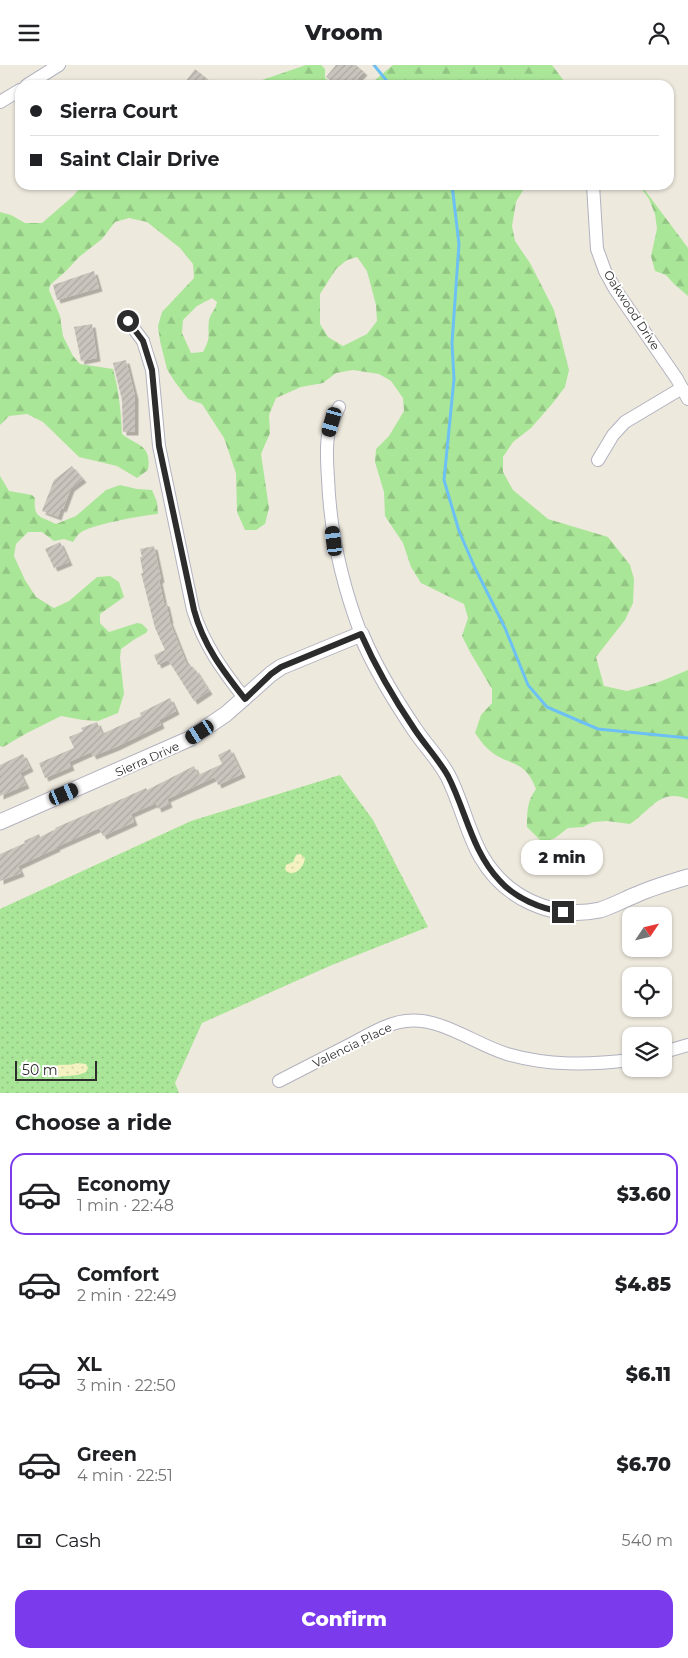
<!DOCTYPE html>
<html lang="en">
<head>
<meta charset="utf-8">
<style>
	body { margin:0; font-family:Montserrat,sans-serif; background:#f2f2f2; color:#202124; height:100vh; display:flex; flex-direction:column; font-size:19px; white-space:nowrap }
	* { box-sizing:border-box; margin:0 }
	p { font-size:16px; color:#757577 }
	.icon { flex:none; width:28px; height:28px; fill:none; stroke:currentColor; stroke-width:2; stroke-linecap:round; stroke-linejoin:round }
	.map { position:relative; height:1028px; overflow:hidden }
	.details { display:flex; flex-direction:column; background:#fff; flex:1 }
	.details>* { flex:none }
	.banner { position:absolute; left:15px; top:15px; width:659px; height:110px; border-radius:15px; box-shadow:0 1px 4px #0004; display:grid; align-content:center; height:110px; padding:0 15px; background:#fff }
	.needle { width:32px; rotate:55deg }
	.buttons { position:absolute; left:622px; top:842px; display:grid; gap:10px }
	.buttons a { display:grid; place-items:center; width:50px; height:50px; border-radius:10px; background:#fff; box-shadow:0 1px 4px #0004; font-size:25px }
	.scale { position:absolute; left:15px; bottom:12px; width:82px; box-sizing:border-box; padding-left:5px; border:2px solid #2c2c2c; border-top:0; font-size:14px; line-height:18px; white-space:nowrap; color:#2c2c2c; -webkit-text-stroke:4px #fff; paint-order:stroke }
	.end { position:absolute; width:22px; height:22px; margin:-11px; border:6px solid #2c2c2c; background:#fff; box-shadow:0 0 0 2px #fff }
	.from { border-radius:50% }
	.bubble { position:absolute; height:35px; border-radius:15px; background:#fff; box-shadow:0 1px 4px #0004; font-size:16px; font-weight:800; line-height:35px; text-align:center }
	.car { position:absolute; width:15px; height:30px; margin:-15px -8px; border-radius:6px; box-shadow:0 0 4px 1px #0007; background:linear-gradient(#222 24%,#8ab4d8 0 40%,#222 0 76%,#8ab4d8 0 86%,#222 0) }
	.banner b { display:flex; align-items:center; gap:18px; height:48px; font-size:19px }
	.banner b+b { border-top:1px solid #e0e0e0 }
	.banner i { width:12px; height:12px; background:#202124 }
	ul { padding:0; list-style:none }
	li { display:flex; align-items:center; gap:15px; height:82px; margin:0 10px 8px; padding:0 5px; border:2px solid transparent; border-radius:15px }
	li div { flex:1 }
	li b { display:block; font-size:19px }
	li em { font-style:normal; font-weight:800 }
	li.active { border-color:#7c3aed }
	li>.icon { width:45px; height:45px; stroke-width:1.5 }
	h2 { padding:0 15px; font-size:22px; line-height:60px }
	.pay { display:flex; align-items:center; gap:12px; height:55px; padding:0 15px; font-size:19px }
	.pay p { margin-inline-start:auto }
	.primary-button { display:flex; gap:10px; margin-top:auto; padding:10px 15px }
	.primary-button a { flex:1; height:58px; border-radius:15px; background:#7c3aed; color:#fff; font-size:20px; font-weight:800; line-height:58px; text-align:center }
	header { display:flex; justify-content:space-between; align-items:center; height:65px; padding:0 15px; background:#fff; font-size:22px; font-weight:800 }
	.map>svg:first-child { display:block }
	.grass { fill:url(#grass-dots) }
	.forest { fill:url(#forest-firs); fill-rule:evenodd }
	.sand { fill:url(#sand-dots) }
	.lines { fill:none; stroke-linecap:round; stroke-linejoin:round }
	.stream { stroke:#6dc0f3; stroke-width:3 }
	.building { fill:url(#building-hatch); filter:url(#shadow) }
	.minor-casing { stroke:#b2b2c0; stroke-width:14 }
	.tertiary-casing { stroke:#b2b2c0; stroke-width:17 }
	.minor { stroke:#fff; stroke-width:12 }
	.tertiary { stroke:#fff; stroke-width:15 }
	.route { stroke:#2c2c2c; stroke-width:6 }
	.labels { text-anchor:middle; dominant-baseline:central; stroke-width:4; stroke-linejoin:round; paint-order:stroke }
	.street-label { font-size:12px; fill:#2c2c2c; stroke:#fff }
</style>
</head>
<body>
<header><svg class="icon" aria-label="menu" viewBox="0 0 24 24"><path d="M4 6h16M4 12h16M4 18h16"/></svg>Vroom<svg class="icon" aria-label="person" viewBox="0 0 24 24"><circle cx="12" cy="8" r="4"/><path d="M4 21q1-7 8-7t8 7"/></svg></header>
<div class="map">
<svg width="688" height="1028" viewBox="0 0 688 1028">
	<defs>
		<pattern id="grass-dots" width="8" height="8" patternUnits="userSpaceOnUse" patternTransform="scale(1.25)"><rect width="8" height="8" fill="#aae698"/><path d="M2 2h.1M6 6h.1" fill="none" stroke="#92c583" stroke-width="1.8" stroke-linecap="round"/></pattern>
		<pattern id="forest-firs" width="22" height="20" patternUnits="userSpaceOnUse" patternTransform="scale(1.25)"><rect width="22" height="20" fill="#aae698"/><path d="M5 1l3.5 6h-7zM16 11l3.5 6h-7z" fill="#92c583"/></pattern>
		<pattern id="sand-dots" width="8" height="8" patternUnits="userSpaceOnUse" patternTransform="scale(1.25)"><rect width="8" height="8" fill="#f3f2c0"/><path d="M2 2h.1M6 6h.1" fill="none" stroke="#d0d0a5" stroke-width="1.8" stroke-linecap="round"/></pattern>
		<pattern id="building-hatch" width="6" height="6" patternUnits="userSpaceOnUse" patternTransform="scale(1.25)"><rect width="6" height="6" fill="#c9c5bd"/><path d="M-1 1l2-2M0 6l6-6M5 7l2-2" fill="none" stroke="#ada9a3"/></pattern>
		<filter id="shadow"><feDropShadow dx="3.5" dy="3.5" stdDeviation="0" flood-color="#0004"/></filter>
	</defs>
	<rect width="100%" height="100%" fill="#eee9dd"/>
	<polygon class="grass" points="340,710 373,755 428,862 332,900 202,958 175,1018 179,1028 0,1028 0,844 191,756"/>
	<g class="forest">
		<polygon points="306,0 321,0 325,4 325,13 335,20 247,20"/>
		<polygon points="393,0 552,0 567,20 369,20"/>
		<path d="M83 120H526L516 137 512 161 515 176 530 198 554 245 569 305 565 322 552 339 531 363 513 377 503 392V407L513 425 548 454 608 472 630 500 634 514 633 538 625 555 596 592 604 621 627 626 659 617 688 605V734C660 723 651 745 630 759L607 756 593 757 583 762 568 763 555 773 543 778 527 762C527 747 527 736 536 724 524 692 507 702 488 684 483 680 479 673 475 668L481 650 492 638V624L470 587 462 571 468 553 464 539 421 518 411 502 403 478 385 451 384 427 375 397 376 384 389 371 404 346 403 333 391 316 379 309 353 305 336 308 323 318 301 322 276 333 269 350 270 368 261 389 269 443 265 459 256 465H245L237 447 236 408 224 373 202 339 188 334 175 317 167 304 160 276 158 261 162 247 194 213 193 199 180 183 147 157 129 153 115 157 102 174 79 192 66 206 50 220 49 225 60 251 63 271 73 291 80 299 113 304C119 326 121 346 122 369 137 381 152 379 148 405L137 413 117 401 79 392 43 357 27 349 9 351 0 360V147L11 150 25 158H42L72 132ZM357 192 367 206 376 240 377 256 367 269 343 281 328 272 320 259V229L336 204 347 195ZM212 233 217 237C216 244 210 249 209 255 207 271 212 270 203 287L191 288 182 268 183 255 197 241Z"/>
		<polygon points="639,120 641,120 688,183 688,231 674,219 666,210 655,206 651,191 657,164 655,149 649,134"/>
		<path d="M0 411 9 426 32 430 35 433C33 454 41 451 56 459L76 451 106 425 120 420 137 424 152 425 157 437 158 449C144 450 89 460 80 468 77 470 75 474 73 477L64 474 54 476 42 467H28L16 479 14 491 25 515 36 532 54 543 69 536 97 512 110 511 119 517 124 532 100 549V558L109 567 137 558 142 559 148 565 146 568 135 574 121 584 120 593 124 629 118 648 98 656 83 655 61 651 27 668 3 682 0 681Z"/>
	</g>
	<g class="sand">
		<path d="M300 789 305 793C304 802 296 811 287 807L285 804 286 800 293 797 296 790Z"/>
		<path d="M77 998 86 999 88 1003 86 1007 78 1010 56 1012 51 1008 52 1003C59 997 68 1002 77 998Z"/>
	</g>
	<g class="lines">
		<g class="stream">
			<polyline points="374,0 390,20"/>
			<polyline points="452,120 459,179 452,278 454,314 444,415 459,466 475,503 505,563 528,620 547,642 598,664 688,673"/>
		</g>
	</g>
	<g class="building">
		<polygon points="336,0 356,0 364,7 357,14 364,20 345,20 340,16 336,20 326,12"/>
		<polygon points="195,4 215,20 183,20"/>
		<polygon points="94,206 99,223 57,235 53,220"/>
		<polygon points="92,259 97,293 81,296 74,262"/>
		<polygon points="126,295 135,331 135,367 123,367 122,335 113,298"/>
		<polygon points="72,401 83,414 71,423 63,444 61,443 58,452 42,446 54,415"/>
		<polygon points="60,477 69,497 54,503 45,484"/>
		<polygon points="154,481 161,514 159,515 164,538 166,538 170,555 169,555 187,600 189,598 194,605 195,604 209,626 194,636 168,595 158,600 154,590 165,585 155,563 141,508 143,508 140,492 142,492 140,484"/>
		<polygon points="170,633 176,646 159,655 161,660 116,682 93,691 91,687 69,697 71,702 45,713 39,698 74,683 69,672 83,666 81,663 97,657 102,669 141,651 140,648"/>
		<polygon points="230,684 242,709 218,720 215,712 167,734 169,739 158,744 156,738 131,749 134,757 103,771 99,763 56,782 57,783 18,801 21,808 0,816 0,789 25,778 24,776 39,769 40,772 56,764 55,763 124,733 146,723 147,725 194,701 198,710 222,699 218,690"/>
		<polygon points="23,689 30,703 20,708 26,720 0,731 0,700"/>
	</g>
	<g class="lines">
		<defs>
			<g id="minor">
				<polyline points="27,20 59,0"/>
				<polyline points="0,37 20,25"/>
				<polyline points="593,120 597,184 605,206 615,224 677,314 688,334"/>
				<path d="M128 256 143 276 152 305 159 381 193 545C204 580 223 606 245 634"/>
				<path d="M339 342C335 351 330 361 328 371 326 384 327 399 328 413 330 467 342 519 361 569"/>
				<polyline points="598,395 613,370 625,357 682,323"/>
				<polyline points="664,987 688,980"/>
				<path d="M279 1016C304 1003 328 991 353 978 370 969 387 958 406 956 442 952 474 979 507 989 548 1001 589 1000 631 995"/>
			</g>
			<path id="tertiary" d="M0 757 189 674 226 649 271 609 281 602 361 569C375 603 394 634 415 665 425 680 439 694 448 711 461 736 467 766 481 791 505 833 552 855 600 845 613 841 625 834 638 829 654 822 671 817 688 812"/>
		</defs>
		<use href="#minor" class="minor-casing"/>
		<use href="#tertiary" class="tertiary-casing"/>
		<use href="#minor" class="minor"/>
		<use href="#tertiary" class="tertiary"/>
	</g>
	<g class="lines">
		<path class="route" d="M128 256 143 276 152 305 159 381 194 545C203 580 223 606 245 634L271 609 281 602 361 569C376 603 394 634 415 665 425 680 439 695 448 711 466 746 472 787 500 816 515 833 541 844 563 847"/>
	</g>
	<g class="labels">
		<g class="street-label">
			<text transform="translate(632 245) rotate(57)">Oakwood Drive</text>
			<text transform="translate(147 694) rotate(-24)">Sierra Drive</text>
			<text transform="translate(352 980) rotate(-26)">Valencia Place</text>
		</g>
	</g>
</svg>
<div class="buttons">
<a><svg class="needle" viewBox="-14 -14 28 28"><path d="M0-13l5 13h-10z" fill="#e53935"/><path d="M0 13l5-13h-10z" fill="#757577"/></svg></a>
<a><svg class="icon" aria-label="locate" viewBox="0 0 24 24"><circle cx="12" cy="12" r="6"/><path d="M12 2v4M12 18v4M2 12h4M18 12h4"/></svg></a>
<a><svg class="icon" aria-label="layers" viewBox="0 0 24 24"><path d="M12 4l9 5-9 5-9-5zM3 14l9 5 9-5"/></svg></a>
</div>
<div class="scale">50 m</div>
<i class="end from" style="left:128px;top:256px"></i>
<i class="end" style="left:563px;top:847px"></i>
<div class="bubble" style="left:521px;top:775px;width:82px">2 min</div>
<i class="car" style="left:332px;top:357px;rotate:196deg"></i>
<i class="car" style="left:334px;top:476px;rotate:353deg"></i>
<i class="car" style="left:200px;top:667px;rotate:237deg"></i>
<i class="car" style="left:64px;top:729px;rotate:67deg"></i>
<div class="banner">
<b><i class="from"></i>Sierra Court</b>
<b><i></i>Saint Clair Drive</b>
</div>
</div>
<section class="details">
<h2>Choose a ride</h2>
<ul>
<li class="active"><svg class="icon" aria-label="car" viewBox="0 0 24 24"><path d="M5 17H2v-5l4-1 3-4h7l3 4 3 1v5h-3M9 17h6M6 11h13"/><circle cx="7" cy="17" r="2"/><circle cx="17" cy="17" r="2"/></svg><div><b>Economy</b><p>1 min · 22:48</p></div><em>$3.60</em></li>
<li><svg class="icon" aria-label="car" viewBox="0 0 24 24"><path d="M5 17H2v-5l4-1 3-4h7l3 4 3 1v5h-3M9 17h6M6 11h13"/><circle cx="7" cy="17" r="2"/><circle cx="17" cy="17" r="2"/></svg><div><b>Comfort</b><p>2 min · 22:49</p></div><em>$4.85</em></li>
<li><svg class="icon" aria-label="car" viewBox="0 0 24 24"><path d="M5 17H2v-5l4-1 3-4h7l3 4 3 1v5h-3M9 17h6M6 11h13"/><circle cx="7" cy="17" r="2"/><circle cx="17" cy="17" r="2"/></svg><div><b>XL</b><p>3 min · 22:50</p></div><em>$6.11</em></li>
<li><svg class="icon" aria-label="car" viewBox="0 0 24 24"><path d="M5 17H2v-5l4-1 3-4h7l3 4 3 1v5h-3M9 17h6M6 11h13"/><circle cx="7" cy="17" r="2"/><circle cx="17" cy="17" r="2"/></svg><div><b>Green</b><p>4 min · 22:51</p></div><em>$6.70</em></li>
</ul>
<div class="pay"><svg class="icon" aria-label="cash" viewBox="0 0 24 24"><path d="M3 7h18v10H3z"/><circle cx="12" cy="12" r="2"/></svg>Cash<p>540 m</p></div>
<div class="primary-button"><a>Confirm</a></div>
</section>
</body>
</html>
